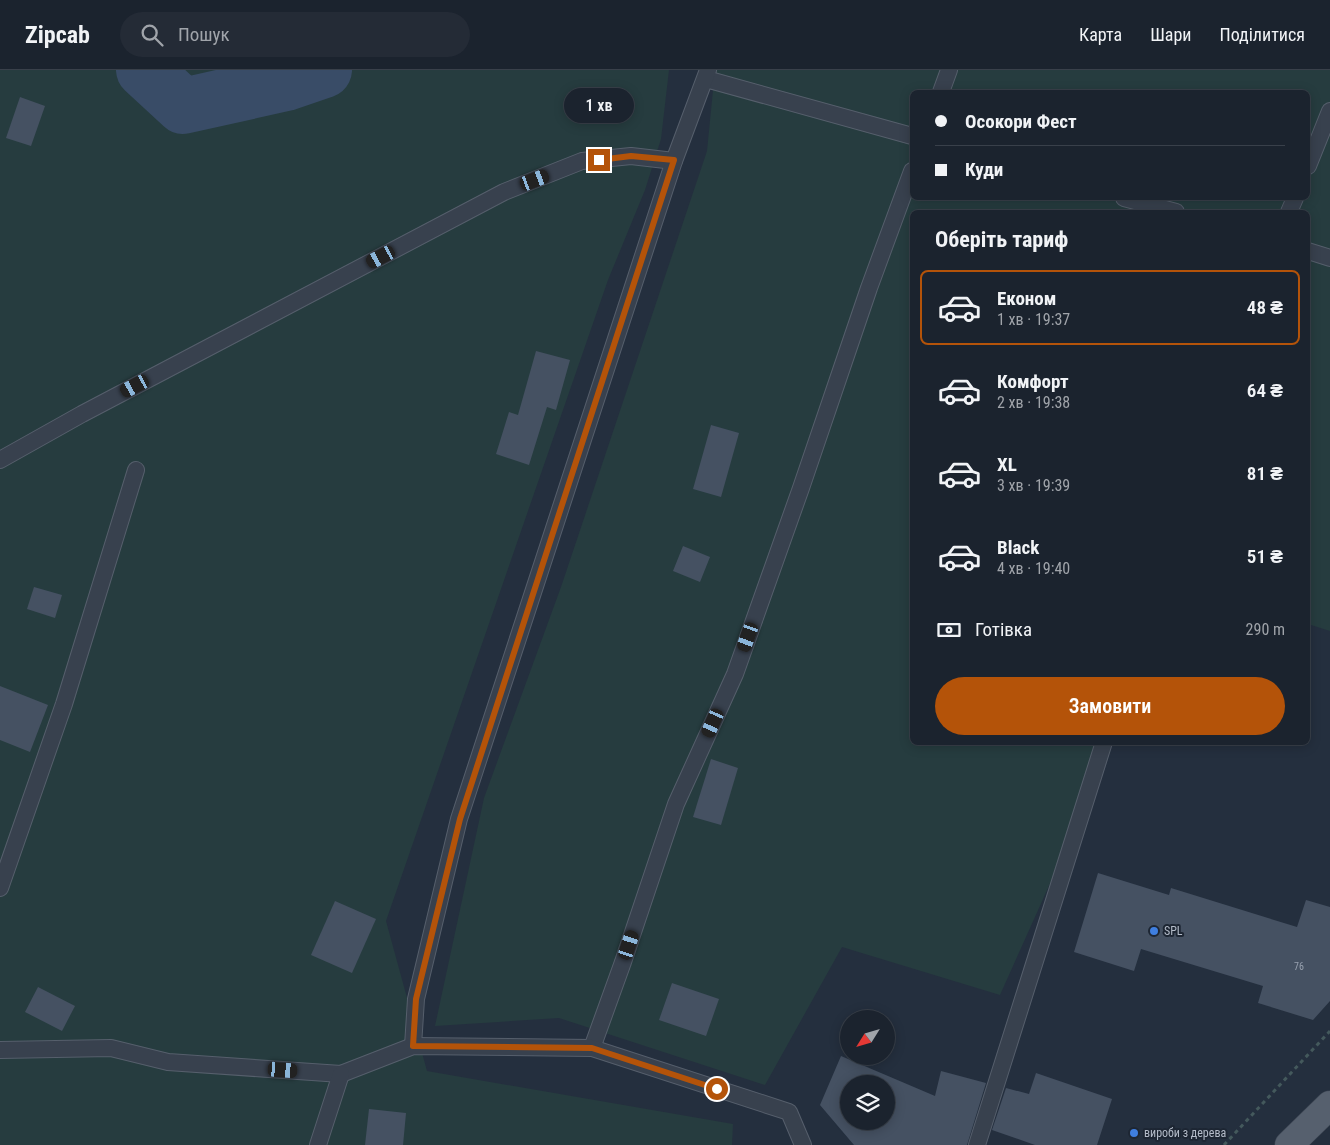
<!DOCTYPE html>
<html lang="uk">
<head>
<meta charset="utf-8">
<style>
	body { margin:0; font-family:"Roboto Condensed",sans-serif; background:#242b36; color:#f1f3f6; height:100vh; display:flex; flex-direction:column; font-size:19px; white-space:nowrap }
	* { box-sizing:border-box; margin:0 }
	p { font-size:16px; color:#a0a4aa }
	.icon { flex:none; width:28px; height:28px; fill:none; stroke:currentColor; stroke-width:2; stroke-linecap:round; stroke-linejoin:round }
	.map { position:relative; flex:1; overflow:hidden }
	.panel { position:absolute; left:910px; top:140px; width:400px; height:535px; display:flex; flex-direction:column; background:#1b232e; border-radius:8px; box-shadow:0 2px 12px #0003,0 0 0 1px #39404a }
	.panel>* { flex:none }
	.top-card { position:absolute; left:910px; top:20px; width:400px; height:110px; border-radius:8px; box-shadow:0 2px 12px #0003,0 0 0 1px #39404a; display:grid; align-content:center; height:110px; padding:0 25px; background:#1b232e }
	.needle { width:32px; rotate:233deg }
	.tools { position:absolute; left:840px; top:940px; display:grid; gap:10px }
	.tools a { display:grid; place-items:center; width:55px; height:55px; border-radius:50%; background:#1b232e; box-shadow:0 2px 12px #0003,0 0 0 1px #39404a; font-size:25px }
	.end { position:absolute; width:22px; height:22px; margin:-11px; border:6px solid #b45309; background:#fff; box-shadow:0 0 0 2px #fff }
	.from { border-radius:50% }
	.bubble { position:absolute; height:35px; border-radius:18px; background:#1b232e; box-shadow:0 2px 12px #0003,0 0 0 1px #39404a; font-size:16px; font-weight:600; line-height:35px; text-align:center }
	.car { position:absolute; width:15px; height:30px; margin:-15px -8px; border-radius:6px; box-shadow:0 0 4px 1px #0007; background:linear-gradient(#222 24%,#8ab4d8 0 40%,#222 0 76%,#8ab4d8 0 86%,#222 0) }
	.top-card b { display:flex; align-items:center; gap:18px; height:48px; font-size:19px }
	.top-card b+b { border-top:1px solid #39404a }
	.top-card i { width:12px; height:12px; background:#f1f3f6 }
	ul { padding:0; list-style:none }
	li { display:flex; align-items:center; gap:15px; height:75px; margin:0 10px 8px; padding:0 15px; border:2px solid transparent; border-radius:8px }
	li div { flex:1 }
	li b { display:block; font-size:19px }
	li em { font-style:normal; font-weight:600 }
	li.selected { border-color:#b45309 }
	li>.icon { width:45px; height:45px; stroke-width:1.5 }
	h2 { padding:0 25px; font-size:22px; line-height:60px }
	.pay { display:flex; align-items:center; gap:12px; height:55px; padding:0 25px; font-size:19px }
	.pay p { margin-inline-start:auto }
	.cta { display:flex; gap:10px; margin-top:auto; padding:10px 25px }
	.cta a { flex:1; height:58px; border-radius:30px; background:#b45309; color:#fff; font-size:20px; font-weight:600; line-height:58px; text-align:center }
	header { display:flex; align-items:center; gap:30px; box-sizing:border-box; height:70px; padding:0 25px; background:#1b232e; border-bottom:1px solid #39404a }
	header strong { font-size:24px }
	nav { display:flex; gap:28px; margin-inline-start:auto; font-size:18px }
	.search { width:350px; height:45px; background:#242b36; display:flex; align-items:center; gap:12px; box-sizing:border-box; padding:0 18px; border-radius:28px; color:#a0a4aa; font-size:19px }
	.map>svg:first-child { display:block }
	.green { fill:#263c3f; fill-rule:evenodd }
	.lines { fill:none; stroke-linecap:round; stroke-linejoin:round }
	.river { stroke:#394c67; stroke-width:56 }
	.building { fill:#455162; fill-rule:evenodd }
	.lane-casing { stroke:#565f6c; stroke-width:18 }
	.primary-casing { stroke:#414a57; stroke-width:29 }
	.path { stroke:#44595c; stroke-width:3; stroke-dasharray:4 4; stroke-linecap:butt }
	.lane { stroke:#38414e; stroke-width:16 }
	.primary { stroke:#56606e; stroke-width:28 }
	.route { stroke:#b45309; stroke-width:6 }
	.shop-dot { fill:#3f7fe0; stroke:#1d2633; stroke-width:2 }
	.labels { text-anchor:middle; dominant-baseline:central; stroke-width:4; stroke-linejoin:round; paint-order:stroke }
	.number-label { font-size:10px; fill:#98a1af }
	.poi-label { font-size:12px; fill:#b4bcc9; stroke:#1d2633; text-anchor:start }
</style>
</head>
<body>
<header>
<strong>Zipcab</strong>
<div class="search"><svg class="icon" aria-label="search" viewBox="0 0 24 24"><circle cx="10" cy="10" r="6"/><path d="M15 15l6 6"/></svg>Пошук</div>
<nav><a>Карта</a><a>Шари</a><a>Поділитися</a></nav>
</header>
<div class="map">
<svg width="1330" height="1075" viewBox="0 0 1330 1075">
	<rect width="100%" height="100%" fill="#242f3e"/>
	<g class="green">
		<polygon points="0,0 669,0 661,69 645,120 608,210 386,851 427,1001 733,1054 732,1075 0,1075"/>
		<path d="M715 0H1330V561L1308 554V142H912V672L1113 673 1000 925 842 877 765 1015 559 948 435 956 484 728 561 517 707 81ZM912 22H1308V128H912Z"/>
	</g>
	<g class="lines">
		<polyline class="river" points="144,0 183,36 286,13 324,0"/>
	</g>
	<g class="building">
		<polygon points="20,27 45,36 31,76 6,68"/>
		<polygon points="536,281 570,290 556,340 547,337 529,395 496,384 509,342 518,345"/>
		<polygon points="711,355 739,363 721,427 693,419"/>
		<polygon points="683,476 710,487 700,512 673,501"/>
		<polygon points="34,517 62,525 55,548 27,539"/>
		<polygon points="0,616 48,635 30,682 0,670"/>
		<polygon points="711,689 738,698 721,755 693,747"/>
		<polygon points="1098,803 1169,825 1171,818 1297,857 1306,830 1330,837 1330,931 1313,950 1258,933 1263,916 1141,879 1134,901 1074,882"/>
		<polygon points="335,831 376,849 352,903 311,885"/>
		<polygon points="672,913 719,929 706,966 659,950"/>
		<polygon points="38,917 75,936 62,961 25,942"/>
		<path d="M841 986 935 1026 941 1001 986 1013 967 1075H854L820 1035ZM849 1014H886V1051H849Z"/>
		<polygon points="1036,1003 1112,1029 1097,1075 1035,1075 992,1060 1006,1018 1029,1024"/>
		<polygon points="369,1039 406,1043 403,1075 365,1075"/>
	</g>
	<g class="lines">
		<defs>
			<g id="lane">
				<polyline points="706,9 912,66"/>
				<polyline points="941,22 949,0"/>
				<polyline points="1308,96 1330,41"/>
				<polyline points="1124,128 1176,142"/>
				<polyline points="1289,142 1295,128"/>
				<polyline points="1308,181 1330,188"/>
				<polyline points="0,390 82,344 504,122 582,91 631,86 674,91"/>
				<polyline points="0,818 64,634 136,400"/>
				<polyline points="413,976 416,929 459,749 674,91 708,0"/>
				<polyline points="592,978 623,892 676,734 735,604 801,418 869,218 912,101"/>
				<polyline points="0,980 111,978 168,992 341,1004 413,976 592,978 789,1042 803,1075"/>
				<polyline points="318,1075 341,1004"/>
				<polyline points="977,1075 1104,672"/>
			</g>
			<polyline id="primary" points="1289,1075 1330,1035"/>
		</defs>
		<use href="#lane" class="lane-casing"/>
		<use href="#primary" class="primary-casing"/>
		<polyline class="path" points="1224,1075 1330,961"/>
		<use href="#lane" class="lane"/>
		<use href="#primary" class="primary"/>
	</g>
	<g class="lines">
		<polyline class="route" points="599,90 631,86 674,90 460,749 416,929 413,976 592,978 717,1019"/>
	</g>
	<g class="shop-dot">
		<circle cx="1154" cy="861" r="5"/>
		<circle cx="1134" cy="1063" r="5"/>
	</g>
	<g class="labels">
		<g class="number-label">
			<text x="1299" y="896">76</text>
		</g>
		<g class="poi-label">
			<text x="1164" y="861">SPL</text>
			<text x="1144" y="1063">вироби з дерева</text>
		</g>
	</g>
</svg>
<div class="tools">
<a><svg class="needle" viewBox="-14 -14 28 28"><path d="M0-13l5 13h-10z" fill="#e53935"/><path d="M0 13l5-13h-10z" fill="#a0a4aa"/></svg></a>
<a><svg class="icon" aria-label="layers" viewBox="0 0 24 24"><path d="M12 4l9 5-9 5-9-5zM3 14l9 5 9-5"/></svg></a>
</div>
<i class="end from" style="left:717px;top:1019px"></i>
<i class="end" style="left:599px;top:90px"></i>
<div class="bubble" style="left:564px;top:18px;width:70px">1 хв</div>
<i class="car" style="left:535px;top:110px;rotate:69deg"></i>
<i class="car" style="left:381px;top:187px;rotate:242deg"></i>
<i class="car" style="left:135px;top:316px;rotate:242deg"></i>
<i class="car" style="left:748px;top:567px;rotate:200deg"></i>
<i class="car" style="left:713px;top:653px;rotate:204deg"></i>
<i class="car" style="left:629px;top:875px;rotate:18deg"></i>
<i class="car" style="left:283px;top:1000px;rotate:94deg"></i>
<div class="top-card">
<b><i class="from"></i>Осокори Фест</b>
<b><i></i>Куди</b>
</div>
<section class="panel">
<h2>Оберіть тариф</h2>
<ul>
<li class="selected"><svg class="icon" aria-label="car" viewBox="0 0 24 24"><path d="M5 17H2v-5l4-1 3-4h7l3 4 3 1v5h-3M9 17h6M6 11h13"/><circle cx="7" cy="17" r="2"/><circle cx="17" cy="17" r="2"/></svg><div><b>Економ</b><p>1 хв · 19:37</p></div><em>48 ₴</em></li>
<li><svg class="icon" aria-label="car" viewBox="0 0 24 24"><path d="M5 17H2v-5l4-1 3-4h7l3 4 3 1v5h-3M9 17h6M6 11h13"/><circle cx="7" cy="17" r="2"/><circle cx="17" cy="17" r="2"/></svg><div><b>Комфорт</b><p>2 хв · 19:38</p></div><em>64 ₴</em></li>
<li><svg class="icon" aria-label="car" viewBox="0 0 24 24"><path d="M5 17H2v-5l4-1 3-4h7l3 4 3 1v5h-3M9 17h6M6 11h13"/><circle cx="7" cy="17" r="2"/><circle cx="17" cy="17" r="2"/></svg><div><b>XL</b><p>3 хв · 19:39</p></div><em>81 ₴</em></li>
<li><svg class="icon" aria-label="car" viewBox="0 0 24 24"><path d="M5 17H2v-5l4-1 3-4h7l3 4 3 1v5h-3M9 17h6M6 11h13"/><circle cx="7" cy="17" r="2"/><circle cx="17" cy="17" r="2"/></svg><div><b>Black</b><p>4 хв · 19:40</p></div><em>51 ₴</em></li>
</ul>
<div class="pay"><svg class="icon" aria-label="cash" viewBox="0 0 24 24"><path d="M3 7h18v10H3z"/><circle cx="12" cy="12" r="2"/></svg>Готівка<p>290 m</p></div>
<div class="cta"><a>Замовити</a></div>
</section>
</div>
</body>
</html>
